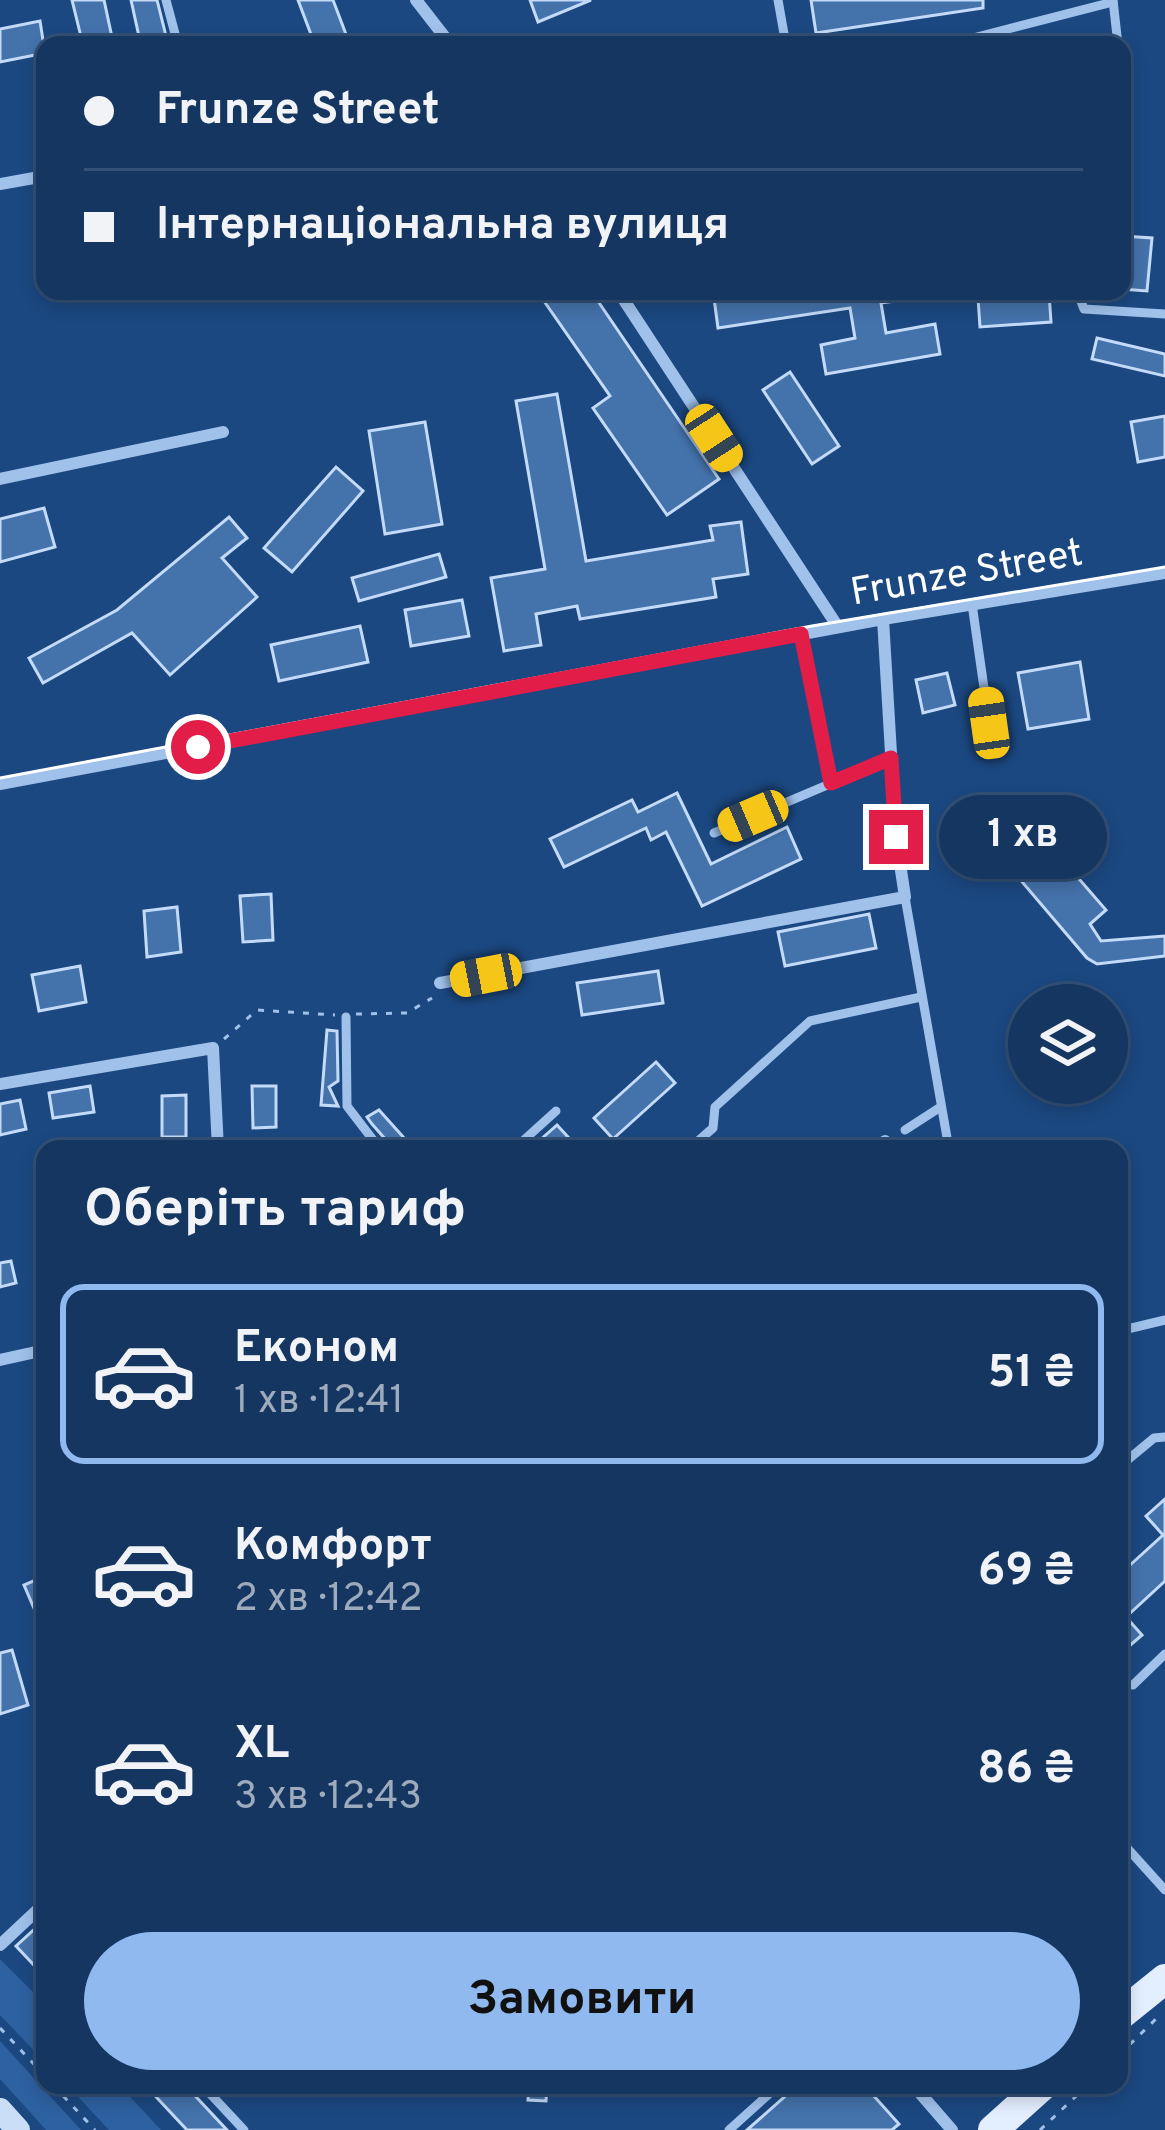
<!DOCTYPE html>
<html lang="uk">
<head>
<meta charset="utf-8">
<style>
	body { margin:0; font-family:Overpass,sans-serif; background:#21416a; color:#f1f3f6; height:100vh; display:flex; flex-direction:column; font-size:45px; white-space:nowrap }
	* { box-sizing:border-box; margin:0 }
	p { font-size:39px; color:#9dabbd }
	.icon { flex:none; width:66px; height:66px; fill:none; stroke:currentColor; stroke-width:2; stroke-linecap:round; stroke-linejoin:round }
	.map { position:relative; flex:1; overflow:hidden }
	.side { position:absolute; left:36px; top:1140px; width:1092px; height:954px; display:flex; flex-direction:column; background:#143661; border-radius:24px; box-shadow:0 6px 18px #0003,0 0 0 3px #335076 }
	.side>* { flex:none }
	.top-card { position:absolute; left:36px; top:36px; width:1095px; height:264px; border-radius:24px; box-shadow:0 6px 18px #0003,0 0 0 3px #335076; display:grid; align-content:center; height:264px; padding:0 48px; background:#143661 }
	.controls { position:absolute; left:1008px; top:984px; display:grid; gap:24px }
	.controls a { display:grid; place-items:center; width:120px; height:120px; border-radius:50%; background:#143661; box-shadow:0 6px 18px #0003,0 0 0 3px #335076; font-size:60px }
	.end { position:absolute; width:54px; height:54px; margin:-27px; border:15px solid #e11d48; background:#fff; box-shadow:0 0 0 6px #fff }
	.from { border-radius:50% }
	.bubble { position:absolute; height:84px; border-radius:42px; background:#143661; box-shadow:0 6px 18px #0003,0 0 0 3px #335076; font-size:39px; font-weight:700; line-height:84px; text-align:center }
	.car { position:absolute; width:36px; height:72px; margin:-36px -18px; border-radius:15px; box-shadow:0 0 9px 3px #0007; background:linear-gradient(#f5c518 24%,#345 0 40%,#f5c518 0 76%,#345 0 86%,#f5c518 0) }
	.top-card b { display:flex; align-items:center; gap:42px; height:114px; font-size:45px }
	.top-card b+b { border-top:3px solid #335076 }
	.top-card i { width:30px; height:30px; background:#f1f3f6 }
	ul { padding:0; list-style:none }
	li { display:flex; align-items:center; gap:36px; height:180px; margin:0 24px 18px; padding:0 24px; border:6px solid transparent; border-radius:24px }
	li div { flex:1 }
	li b { display:block; font-size:45px }
	li em { font-style:normal; font-weight:700 }
	li.current { border-color:#90b9f0 }
	li>.icon { width:108px; height:108px; stroke-width:1.5 }
	h2 { padding:0 48px; font-size:54px; line-height:144px }
	.primary-button { display:flex; gap:24px; margin-top:auto; padding:24px 48px }
	.primary-button a { flex:1; height:138px; border-radius:72px; background:#90b9f0; color:#111; font-size:48px; font-weight:700; line-height:138px; text-align:center }
	.map>svg:first-child { display:block }
	.green { fill:#2e61a0 }
	.building { fill:#4472ab; stroke:#c3dbf8; stroke-width:3 }
	.lines { fill:none; stroke-linecap:round; stroke-linejoin:round }
	.path { stroke:#9fc1ea; stroke-width:3; stroke-dasharray:6 9; stroke-linecap:butt }
	.lane { stroke:#9fc1ea; stroke-width:9 }
	.street { stroke:#9fc1ea; stroke-width:12 }
	.secondary { stroke:#cbdef8; stroke-width:24 }
	.primary { stroke:#e3eefe; stroke-width:30 }
	.tram { stroke:#fff; stroke-width:3 }
	.route { stroke:#e11d48; stroke-width:15 }
	.labels { text-anchor:middle; dominant-baseline:central; stroke-width:9; stroke-linejoin:round; paint-order:stroke }
	.street-label { font-size:39px; fill:#fff; stroke:#1b4881 }
</style>
</head>
<body>
<div class="map">
<svg width="1165" height="2130" viewBox="0 0 1165 2130">
	<rect width="100%" height="100%" fill="#1b4881"/>
	<g class="green">
		<polygon points="0,1959 45,2004 45,2062 0,2015"/>
		<polygon points="0,2041 81,2130 46,2130 0,2079"/>
		<polygon points="67,2085 119,2085 161,2130 109,2130"/>
	</g>
	<g class="building">
		<polygon points="72,0 104,0 113,42 83,45"/>
		<polygon points="131,0 157,0 166,36 140,41"/>
		<polygon points="298,0 333,0 347,37 315,45"/>
		<polygon points="530,0 591,0 538,22"/>
		<polygon points="811,0 983,0 983,8 816,33"/>
		<polygon points="40,21 45,53 0,62 0,29"/>
		<polygon points="1122,236 1152,238 1147,291 1122,289"/>
		<polygon points="537,291 591,291 719,479 667,515 593,408 610,396"/>
		<polygon points="713,291 908,291 909,299 881,303 886,333 935,324 940,354 826,374 821,345 855,338 850,308 718,328"/>
		<polygon points="1049,293 1051,322 980,327 978,298"/>
		<polygon points="1097,338 1165,354 1165,376 1092,359"/>
		<polygon points="790,372 839,446 812,464 763,390"/>
		<polygon points="557,394 586,561 713,540 710,526 741,522 748,574 713,579 716,597 580,619 577,606 536,614 541,645 504,651 491,578 545,569 516,401"/>
		<polygon points="1165,416 1165,457 1138,462 1131,422"/>
		<polygon points="425,422 442,524 385,534 369,431"/>
		<polygon points="336,467 363,491 292,572 264,548"/>
		<polygon points="44,508 55,547 0,562 0,519"/>
		<polygon points="229,517 247,538 222,558 257,597 170,675 132,633 43,683 29,658 117,610"/>
		<polygon points="439,554 446,577 359,601 352,578"/>
		<polygon points="462,600 469,636 411,646 405,610"/>
		<polygon points="360,626 368,662 279,681 271,645"/>
		<polygon points="1080,662 1089,719 1028,729 1018,673"/>
		<polygon points="947,673 955,705 923,713 916,680"/>
		<polygon points="677,793 711,864 787,827 801,859 702,906 666,832 651,840 646,828 564,867 550,839 632,800 638,812"/>
		<polygon points="1028,820 1106,910 1090,924 1101,941 1165,936 1165,956 1097,964 1087,958 994,849"/>
		<polygon points="271,894 273,940 243,942 240,896"/>
		<polygon points="177,907 181,952 147,957 144,911"/>
		<polygon points="869,914 876,948 785,966 778,932"/>
		<polygon points="80,966 86,1002 39,1011 32,975"/>
		<polygon points="658,971 663,1003 582,1015 577,983"/>
		<polygon points="327,1030 337,1031 338,1081 329,1087 338,1106 321,1105"/>
		<polygon points="656,1062 675,1083 613,1139 594,1118"/>
		<polygon points="90,1086 94,1112 53,1118 49,1093"/>
		<polygon points="252,1086 276,1086 276,1127 253,1128"/>
		<polygon points="186,1095 186,1137 162,1137 162,1096"/>
		<polygon points="20,1100 26,1129 0,1135 0,1104"/>
		<polygon points="379,1110 414,1149 394,1149 372,1124 367,1117"/>
		<polygon points="557,1125 579,1149 530,1149"/>
		<polygon points="11,1261 16,1283 0,1287 0,1263"/>
		<polygon points="1165,1499 1165,1581 1126,1617 1142,1635 1119,1655 1119,1555 1129,1566 1163,1535 1146,1516"/>
		<polygon points="45,1576 45,1634 24,1585"/>
		<polygon points="12,1650 28,1705 0,1714 0,1653"/>
		<polygon points="38,1926 45,1934 45,1977 16,1946"/>
		<polygon points="145,2085 185,2085 227,2130 187,2130"/>
		<polygon points="529,2085 547,2085 546,2101 528,2100"/>
		<polygon points="798,2085 864,2085 899,2124 892,2130 747,2130"/>
	</g>
	<g class="lines">
		<g class="path">
			<polyline points="356,1014 407,1013 432,998"/>
			<polyline points="224,1039 257,1010 335,1015"/>
			<polyline points="0,2028 45,2076"/>
			<polyline points="1119,2055 1159,2016"/>
			<polyline points="53,2085 95,2130"/>
			<polyline points="1040,2130 1088,2085"/>
		</g>
		<g class="lane">
			<polyline points="166,0 178,45"/>
			<polyline points="778,0 786,45"/>
			<polyline points="1113,0 1118,45"/>
			<polyline points="946,45 1113,2"/>
			<polyline points="1122,75 1122,97"/>
			<polyline points="1077,291 1084,309 1165,314"/>
			<polyline points="972,604 989,723"/>
			<polyline points="801,634 831,783"/>
			<polyline points="714,833 891,758"/>
			<polyline points="905,897 949,1149"/>
			<polyline points="346,1017 347,1106 380,1149"/>
			<polyline points="905,1130 939,1108"/>
			<polyline points="514,1149 556,1111"/>
			<polyline points="689,1149 713,1128 715,1107 810,1021 921,997"/>
			<polyline points="1119,1331 1165,1320"/>
			<polyline points="1119,1467 1154,1438 1165,1437"/>
			<polyline points="1133,1685 1165,1654"/>
			<polyline points="1119,1839 1165,1890"/>
			<polyline points="202,2085 244,2130"/>
			<polyline points="729,2130 779,2085"/>
		</g>
		<g class="street">
			<polyline points="416,0 451,45"/>
			<polyline points="0,184 45,176"/>
			<polyline points="618,291 838,627"/>
			<polyline points="0,479 223,432"/>
			<polyline points="0,784 883,619 1165,573"/>
			<polyline points="440,983 905,897 896,837 883,619"/>
			<polyline points="0,1084 213,1048 218,1149"/>
			<polyline points="876,1149 885,1141"/>
			<polyline points="0,1360 45,1350"/>
			<polyline points="0,1945 45,1903"/>
			<polyline points="913,2085 952,2130"/>
		</g>
		<polyline class="secondary" points="0,2110 18,2130"/>
		<g class="primary">
			<polyline points="1119,2016 1165,1979"/>
			<polyline points="993,2130 1043,2085"/>
		</g>
		<polyline class="tram" points="0,778 812,626 1165,567"/>
	</g>
	<g class="lines">
		<polyline class="route" points="198,747 801,634 831,783 891,758 896,837"/>
	</g>
	<g class="labels">
		<g class="street-label">
			<text transform="translate(967 575) rotate(-10)">Frunze Street</text>
		</g>
	</g>
</svg>
<div class="controls">
<a><svg class="icon" aria-label="layers" viewBox="0 0 24 24"><path d="M12 4l9 5-9 5-9-5zM3 14l9 5 9-5"/></svg></a>
</div>
<i class="end from" style="left:198px;top:747px"></i>
<i class="end" style="left:896px;top:837px"></i>
<div class="bubble" style="left:939px;top:795px;width:168px">1 хв</div>
<i class="car" style="left:714px;top:438px;rotate:147deg"></i>
<i class="car" style="left:989px;top:723px;rotate:352deg"></i>
<i class="car" style="left:753px;top:816px;rotate:247deg"></i>
<i class="car" style="left:486px;top:975px;rotate:259deg"></i>
<div class="top-card">
<b><i class="from"></i>Frunze Street</b>
<b><i></i>Інтернаціональна вулиця</b>
</div>
<section class="side">
<h2>Оберіть тариф</h2>
<ul>
<li class="current"><svg class="icon" aria-label="car" viewBox="0 0 24 24"><path d="M5 17H2v-5l4-1 3-4h7l3 4 3 1v5h-3M9 17h6M6 11h13"/><circle cx="7" cy="17" r="2"/><circle cx="17" cy="17" r="2"/></svg><div><b>Економ</b><p>1 хв · 12:41</p></div><em>51 ₴</em></li>
<li><svg class="icon" aria-label="car" viewBox="0 0 24 24"><path d="M5 17H2v-5l4-1 3-4h7l3 4 3 1v5h-3M9 17h6M6 11h13"/><circle cx="7" cy="17" r="2"/><circle cx="17" cy="17" r="2"/></svg><div><b>Комфорт</b><p>2 хв · 12:42</p></div><em>69 ₴</em></li>
<li><svg class="icon" aria-label="car" viewBox="0 0 24 24"><path d="M5 17H2v-5l4-1 3-4h7l3 4 3 1v5h-3M9 17h6M6 11h13"/><circle cx="7" cy="17" r="2"/><circle cx="17" cy="17" r="2"/></svg><div><b>XL</b><p>3 хв · 12:43</p></div><em>86 ₴</em></li>
</ul>
<div class="primary-button"><a>Замовити</a></div>
</section>
</div>
</body>
</html>
